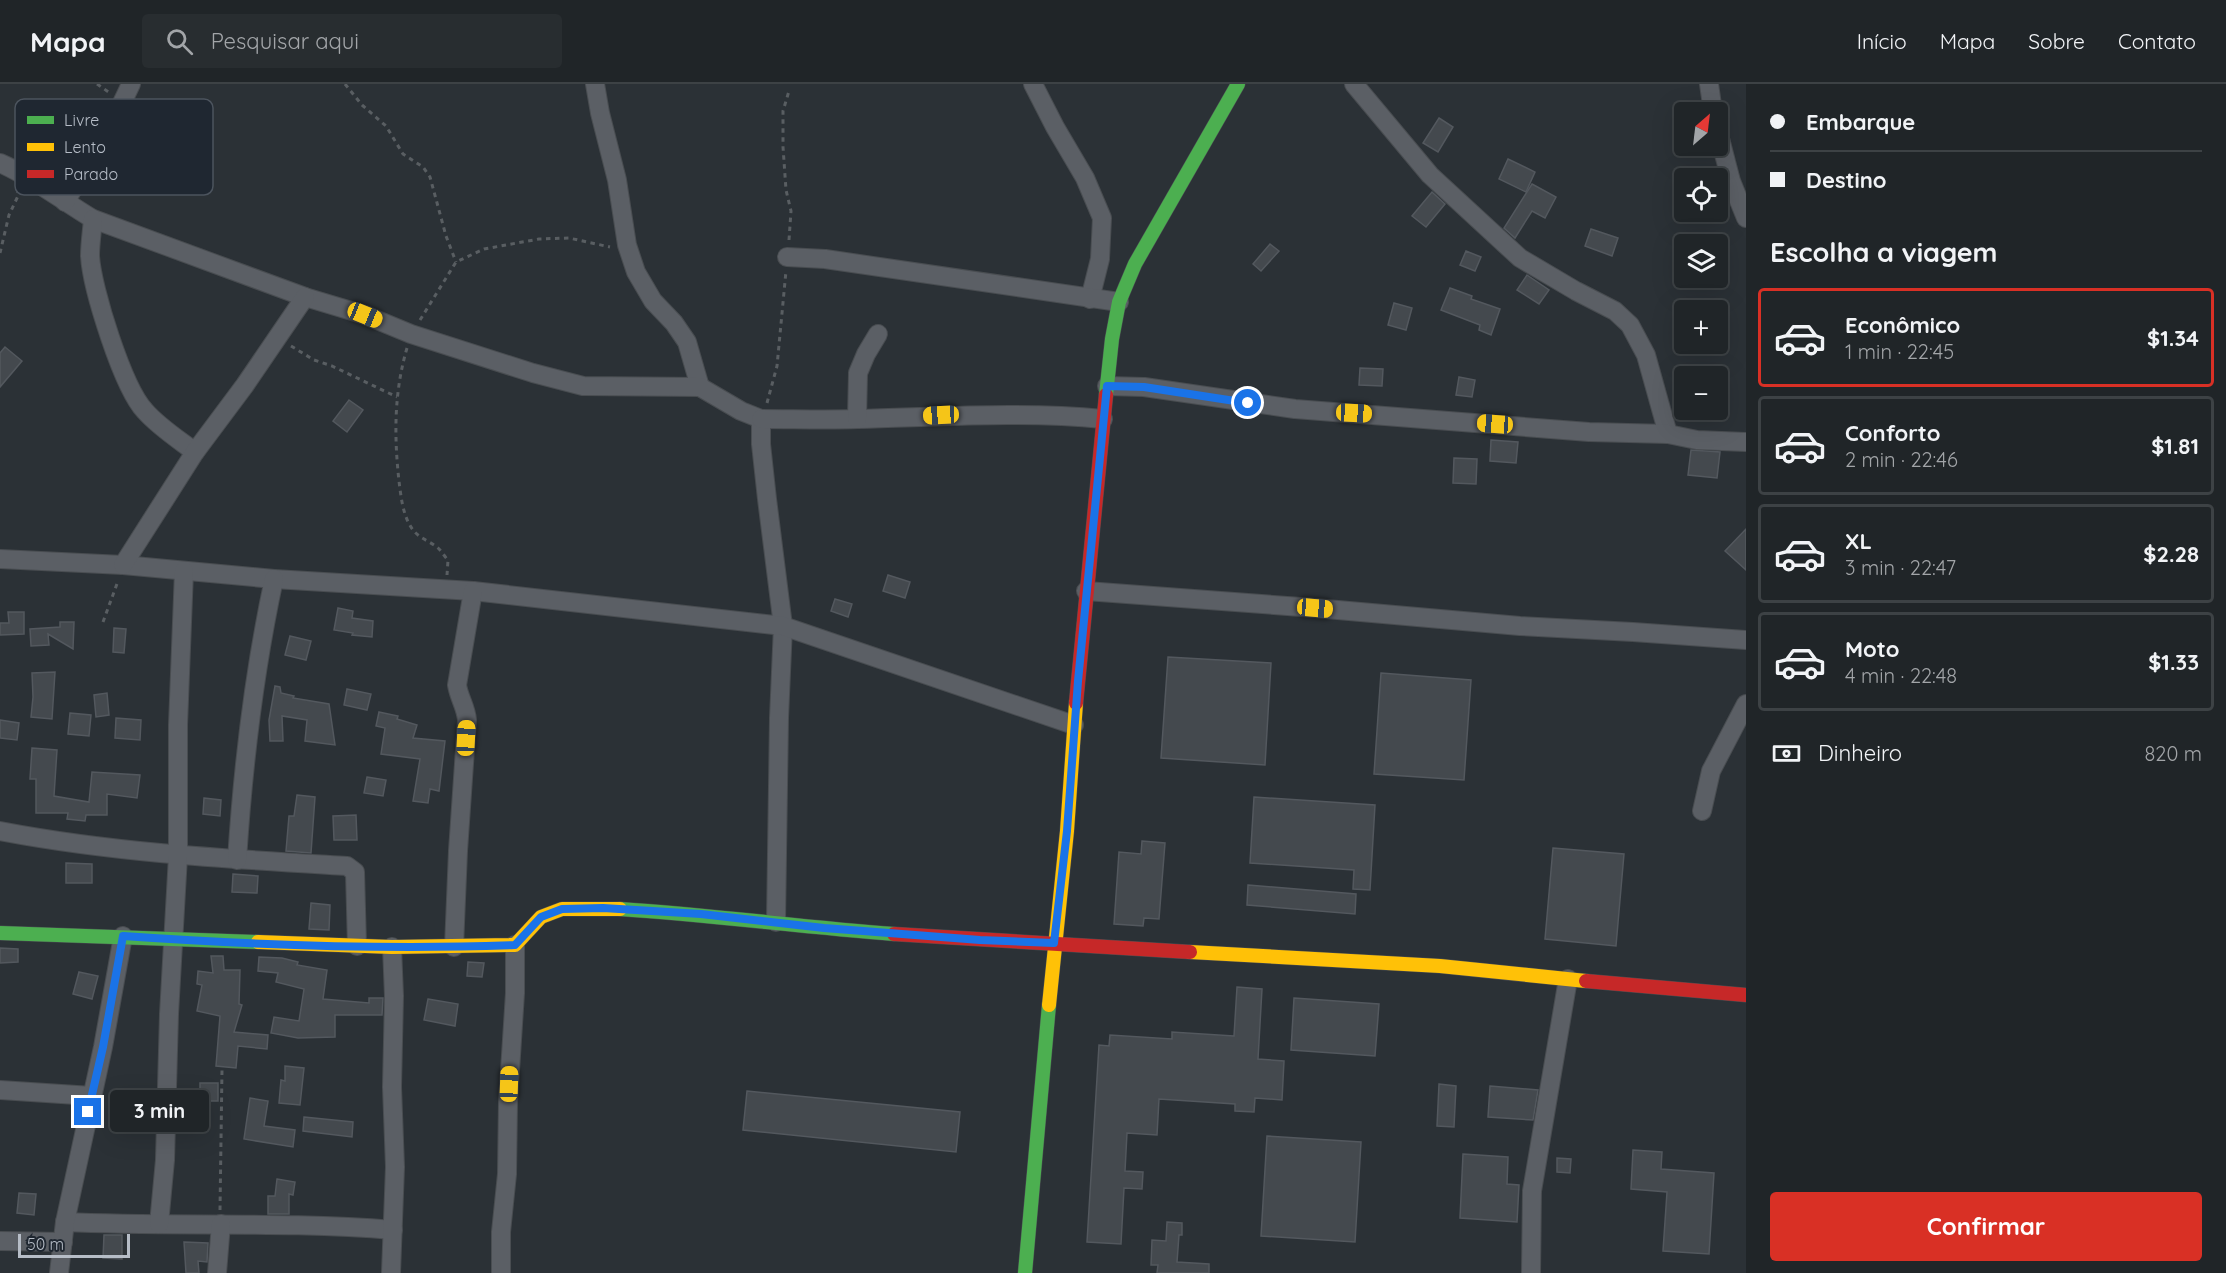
<!DOCTYPE html>
<html lang="pt">
<head>
<meta charset="utf-8">
<style>
	body { margin:0; font-family:Quicksand,sans-serif; background:#282d30; color:#f1f3f6; height:100vh; display:flex; flex-direction:column; font-size:22px; white-space:nowrap }
	* { box-sizing:border-box; margin:0 }
	p { font-size:20px; color:#a2a5a8 }
	.icon { flex:none; width:33px; height:33px; fill:none; stroke:currentColor; stroke-width:2; stroke-linecap:round; stroke-linejoin:round }
	.map { position:relative; flex:1; overflow:hidden }
	.details { display:flex; flex-direction:column; background:#202528; width:480px }
	.details>* { flex:none }
	.hud { display:grid; align-content:center; height:132px; padding:0 24px; background:#202528 }
	.needle { width:39px; rotate:28deg }
	.controls { position:absolute; left:1674px; top:18px; display:grid; gap:12px }
	.controls a { display:grid; place-items:center; width:54px; height:54px; border-radius:6px; background:#202528; box-shadow:0 6px 24px #0002,0 0 0 2px #3d4245; font-size:30px }
	.scale { position:absolute; left:18px; bottom:15px; width:112px; box-sizing:border-box; padding-left:6px; border:3px solid #b6bdc7; border-top:0; font-size:16px; line-height:21px; white-space:nowrap; color:#b6bdc7; -webkit-text-stroke:4px #1f2731; paint-order:stroke }
	.end { position:absolute; width:27px; height:27px; margin:-14px; border:8px solid #1a73e8; background:#fff; box-shadow:0 0 0 3px #fff }
	.from { border-radius:50% }
	.bubble { position:absolute; height:42px; border-radius:6px; background:#202528; box-shadow:0 6px 24px #0002,0 0 0 2px #3d4245; font-size:20px; font-weight:800; line-height:42px; text-align:center }
	.car { position:absolute; width:18px; height:36px; margin:-18px -9px; border-radius:8px; box-shadow:0 0 4px 2px #0007; background:linear-gradient(#f5c518 24%,#345 0 40%,#f5c518 0 76%,#345 0 86%,#f5c518 0) }
	.hud b { display:flex; align-items:center; gap:21px; height:57px; font-size:22px }
	.hud b+b { border-top:2px solid #3d4245 }
	.hud i { width:15px; height:15px; background:#f1f3f6 }
	ul { padding:0; list-style:none }
	li { display:flex; align-items:center; gap:18px; height:99px; margin:0 12px 9px; padding:0 12px; border:3px solid #3d4245; border-radius:6px }
	li div { flex:1 }
	li b { display:block; font-size:22px }
	li em { font-style:normal; font-weight:800 }
	li.current { border-color:#d93025 }
	li>.icon { width:54px; height:54px; stroke-width:1.5 }
	h2 { padding:0 24px; font-size:27px; line-height:72px }
	.pay { display:flex; align-items:center; gap:15px; height:66px; padding:0 24px; font-size:22px }
	.pay p { margin-inline-start:auto }
	.cta { display:flex; gap:12px; margin-top:auto; padding:12px 24px }
	.cta a { flex:1; height:69px; border-radius:6px; background:#d93025; color:#fff; font-size:24px; font-weight:800; line-height:69px; text-align:center }
	header { display:flex; align-items:center; gap:36px; box-sizing:border-box; height:84px; padding:0 30px; background:#202528; border-bottom:2px solid #3d4245 }
	header strong { font-size:28px }
	nav { display:flex; gap:33px; margin-inline-start:auto; font-size:21px }
	.search { width:420px; height:54px; background:#282d30; display:flex; align-items:center; gap:15px; box-sizing:border-box; padding:0 21px; border-radius:6px; color:#a2a5a8; font-size:22px }
	main { display:flex; flex:1; min-height:0 }
	.map>svg:first-child { display:block }
	.building { fill:#44494e; stroke:#53585e; stroke-width:1.5 }
	.lines { fill:none; stroke-linecap:round; stroke-linejoin:round }
	.street-casing { stroke:#494d51; stroke-width:20 }
	.fast-casing { stroke:#494d51; stroke-width:15 }
	.slow-casing { stroke:#494d51; stroke-width:15 }
	.jam-casing { stroke:#494d51; stroke-width:15 }
	.path { stroke:#595e62; stroke-width:3; stroke-dasharray:4.5 4.5; stroke-linecap:butt }
	.street { stroke:#5b5f65; stroke-width:18 }
	.fast { stroke:#4caf50; stroke-width:14 }
	.slow { stroke:#ffc107; stroke-width:14 }
	.jam { stroke:#c62828; stroke-width:14 }
	.route { stroke:#1a73e8; stroke-width:8 }
	.key { fill:#1f2731; stroke:#4c545e; stroke-width:1.5 }
	.key-label { font-size:16px; fill:#b6bdc7 }
</style>
</head>
<body>
<header>
<strong>Mapa</strong>
<div class="search"><svg class="icon" aria-label="search" viewBox="0 0 24 24"><circle cx="10" cy="10" r="6"/><path d="M15 15l6 6"/></svg>Pesquisar aqui</div>
<nav><a>Início</a><a>Mapa</a><a>Sobre</a><a>Contato</a></nav>
</header>
<main>
<div class="map">
<svg width="1746" height="1189" viewBox="0 0 1746 1189">
	<rect width="100%" height="100%" fill="#2b3136"/>
	<g class="building">
		<polygon points="1439,34 1453,43 1438,68 1423,59"/>
		<polygon points="1508,75 1535,88 1526,108 1499,95"/>
		<polygon points="1532,100 1556,113 1545,134 1532,127 1515,154 1504,144"/>
		<polygon points="1432,108 1445,120 1426,143 1412,132"/>
		<polygon points="1591,145 1618,154 1612,172 1585,162"/>
		<polygon points="1270,160 1279,167 1261,187 1253,180"/>
		<polygon points="1466,167 1481,173 1475,187 1460,181"/>
		<polygon points="1527,191 1549,206 1539,220 1517,206"/>
		<polygon points="1450,204 1472,212 1471,215 1500,225 1491,251 1479,246 1480,241 1441,226"/>
		<polygon points="1394,219 1412,224 1406,246 1388,241"/>
		<polygon points="5,263 22,277 0,303 0,269"/>
		<polygon points="1360,284 1383,285 1382,302 1359,301"/>
		<polygon points="1459,293 1475,296 1472,313 1456,311"/>
		<polygon points="349,316 363,326 347,348 333,337"/>
		<polygon points="1491,356 1518,358 1516,379 1490,377"/>
		<polygon points="1691,366 1720,368 1717,394 1688,391"/>
		<polygon points="1454,374 1477,375 1476,400 1453,399"/>
		<polygon points="1746,445 1746,486 1725,467"/>
		<polygon points="888,491 910,498 905,514 883,507"/>
		<polygon points="835,515 852,520 848,533 831,527"/>
		<polygon points="338,524 353,527 352,534 373,537 372,553 352,551 353,549 334,546"/>
		<polygon points="8,528 24,528 24,550 0,551 0,539 9,539"/>
		<polygon points="60,538 74,538 73,565 48,550 49,561 31,562 30,545 60,543"/>
		<polygon points="114,544 126,545 124,569 113,568"/>
		<polygon points="290,552 311,557 306,576 285,571"/>
		<polygon points="1168,573 1271,579 1265,681 1161,674"/>
		<polygon points="55,588 52,635 31,633 33,613 32,589"/>
		<polygon points="1381,589 1471,596 1464,696 1374,690"/>
		<polygon points="275,602 280,603 281,609 294,612 293,614 329,620 335,661 305,657 307,636 282,632 283,657 270,657 269,636"/>
		<polygon points="347,605 371,610 367,626 344,621"/>
		<polygon points="107,609 109,631 96,633 94,611"/>
		<polygon points="379,628 398,632 397,635 417,641 413,654 445,657 439,707 430,705 428,719 413,717 420,675 381,670 385,644 376,642"/>
		<polygon points="70,629 91,631 89,652 68,650"/>
		<polygon points="116,634 141,636 140,656 115,654"/>
		<polygon points="0,636 19,639 17,656 0,654"/>
		<polygon points="32,664 57,666 54,712 89,718 92,688 140,691 137,714 107,710 107,731 86,731 85,737 67,735 68,729 36,729 36,695 30,695"/>
		<polygon points="367,693 386,696 383,712 364,709"/>
		<polygon points="297,711 315,713 311,769 286,767 289,732 294,732"/>
		<polygon points="1254,713 1375,721 1370,806 1353,805 1354,786 1250,779"/>
		<polygon points="204,714 221,716 220,732 203,730"/>
		<polygon points="356,731 357,756 334,756 333,732"/>
		<polygon points="1142,757 1165,759 1159,835 1144,834 1143,842 1114,840 1119,768 1141,770"/>
		<polygon points="1553,764 1624,770 1616,862 1545,855"/>
		<polygon points="66,779 92,780 92,799 66,799"/>
		<polygon points="233,790 258,792 257,809 232,808"/>
		<polygon points="1248,801 1356,810 1355,830 1247,821"/>
		<polygon points="311,819 330,821 329,846 309,845"/>
		<polygon points="0,864 18,865 18,878 0,879"/>
		<polygon points="211,872 223,872 224,886 240,886 239,920 242,921 234,948 268,951 267,965 238,962 236,984 216,982 220,932 197,927 202,901 197,900 198,887 213,889"/>
		<polygon points="259,873 282,874 298,878 297,881 327,886 323,915 369,919 369,914 383,914 382,931 335,931 335,953 298,954 271,949 274,933 299,937 304,905 276,898 278,889 258,887"/>
		<polygon points="468,878 484,879 482,893 467,892"/>
		<polygon points="79,888 98,892 92,915 73,910"/>
		<polygon points="1237,903 1262,905 1258,975 1284,977 1282,1016 1255,1014 1254,1028 1235,1027 1235,1020 1159,1015 1157,1051 1127,1049 1125,1087 1143,1088 1142,1105 1124,1104 1121,1160 1087,1158 1099,961 1109,962 1110,951 1172,955 1172,948 1234,952"/>
		<polygon points="1294,914 1379,920 1375,972 1291,966"/>
		<polygon points="428,915 458,920 455,942 424,936"/>
		<polygon points="285,982 304,984 300,1021 279,1019 281,996 285,997"/>
		<rect x="200" y="999" width="18" height="18"/>
		<polygon points="1439,1000 1456,1002 1454,1043 1437,1042"/>
		<polygon points="1490,1002 1538,1006 1533,1036 1488,1033"/>
		<polygon points="747,1007 960,1028 956,1068 743,1046"/>
		<polygon points="250,1014 268,1017 264,1042 295,1046 293,1063 244,1055"/>
		<polygon points="304,1033 353,1038 352,1053 303,1047"/>
		<polygon points="1267,1052 1361,1058 1355,1158 1261,1152"/>
		<polygon points="1633,1066 1662,1068 1661,1085 1714,1089 1709,1170 1663,1167 1667,1108 1631,1105"/>
		<polygon points="1463,1070 1508,1073 1507,1100 1519,1101 1517,1138 1460,1134"/>
		<polygon points="1557,1074 1571,1075 1570,1089 1557,1088"/>
		<polygon points="277,1095 295,1098 293,1111 289,1110 289,1130 268,1130 268,1112 275,1112"/>
		<polygon points="19,1109 36,1110 34,1131 17,1129"/>
		<polygon points="1167,1138 1182,1139 1182,1151 1179,1151 1177,1178 1209,1180 1209,1189 1157,1189 1158,1181 1151,1181 1152,1156 1166,1157"/>
		<polygon points="104,1151 122,1151 122,1175 103,1174"/>
		<polygon points="184,1158 208,1159 207,1178 198,1177 199,1189 186,1189"/>
	</g>
	<g class="lines">
		<defs>
			<g id="street">
				<polyline points="595,0 600,29 617,96 627,161 636,188 653,217 674,239 687,258 700,303"/>
				<polyline points="1033,0 1055,43 1085,94 1102,134 1100,175 1090,215"/>
				<polyline points="1354,0 1430,91 1520,174 1576,207 1615,227 1630,241 1646,271 1668,350"/>
				<polyline points="1709,0 1713,28"/>
				<polyline points="1718,47 1731,97 1746,134"/>
				<path d="M0 79C34 94 61 116 93 135L305 213 365 231 411 250 533 289 583 302 700 303 741 327 761 335V360L767 415 783 542 779 634 776 838"/>
				<polyline points="65,118 111,42 131,0"/>
				<path d="M93 135C92 147 90 160 90 172 92 205 123 304 145 327 159 343 178 355 195 368"/>
				<polyline points="787,173 825,175 1119,218"/>
				<polyline points="1107,302 1144,303 1295,325 1589,348 1668,350 1697,356 1746,358"/>
				<path d="M761 335C794 335 826 336 858 335 940 333 1022 327 1103 335"/>
				<polyline points="857,335 858,289 866,270 878,250"/>
				<polyline points="0,475 123,481 274,495 473,507 783,542 1074,641"/>
				<polyline points="123,481 195,368 245,301 305,213"/>
				<polyline points="1086,507 1315,524 1520,542 1633,548 1746,556"/>
				<polyline points="1702,727 1711,687 1746,620"/>
				<path d="M0 747C115 769 231 775 347 782L355 788 357 862"/>
				<path d="M237 776C243 681 254 588 274 495"/>
				<path d="M454 863 458 767 467 636C466 623 459 614 457 601L473 507"/>
				<polyline points="0,1006 92,1012"/>
				<path d="M65 1138C174 1143 284 1137 393 1146"/>
				<polyline points="159,1140 165,1076 169,930 178,772 178,641 184,487"/>
				<polyline points="0,1157 63,1158"/>
				<polyline points="59,1189 65,1138 103,963 123,852"/>
				<polyline points="217,1189 221,1140"/>
				<polyline points="391,1189 395,1083 392,1003 394,912 392,863"/>
				<polyline points="501,1189 501,1148 507,1090 508,1018 515,909 515,861"/>
				<polyline points="1531,1189 1532,1107 1568,895"/>
			</g>
			<g id="fast">
				<polyline points="1106,311 1112,255 1119,218 1135,180 1238,0"/>
				<path d="M620 825C712 831 802 843 894 850"/>
				<polyline points="0,849 258,858"/>
				<polyline points="1025,1189 1049,921"/>
			</g>
			<g id="slow">
				<polyline points="258,858 392,863 515,861 541,833 562,825 620,825"/>
				<polyline points="1190,868 1440,882 1586,897"/>
				<polyline points="1049,921 1067,747 1076,619"/>
			</g>
			<g id="jam">
				<polyline points="1076,619 1106,311"/>
				<polyline points="894,850 1190,868"/>
				<polyline points="1586,897 1746,911"/>
			</g>
		</defs>
		<use href="#street" class="street-casing"/>
		<use href="#fast" class="fast-casing"/>
		<use href="#slow" class="slow-casing"/>
		<use href="#jam" class="jam-casing"/>
		<g class="path">
			<polyline points="97,0 110,9"/>
			<polyline points="345,0 362,21 386,42 403,70 423,83 430,93 446,152 456,178"/>
			<polyline points="789,156 791,127 786,106 783,63 783,27 789,7"/>
			<polyline points="0,169 9,131 18,112 18,107"/>
			<polyline points="420,236 456,178 484,165 539,155 569,154 610,163"/>
			<polyline points="291,262 314,276 332,282 397,313"/>
			<path d="M407 264C394 308 394 352 399 397 401 413 403 433 413 446 420 455 432 458 439 465 442 468 445 473 448 476L447 491"/>
			<polyline points="767,319 777,282 786,187"/>
			<polyline points="103,538 118,497"/>
			<polyline points="220,1126 222,986"/>
		</g>
		<use href="#street" class="street"/>
		<use href="#fast" class="fast"/>
		<use href="#slow" class="slow"/>
		<use href="#jam" class="jam"/>
	</g>
	<g class="lines">
		<path class="route" d="M88 1028 103 963 123 852C253 861 385 866 515 861L541 833 562 825 603 824 701 830 824 844 980 856 1054 859 1067 747 1078 597 1107 302 1144 303 1248 319"/>
	</g>
	<rect x="15" y="15" width="198" height="96" rx="9" class="key"/>
	<rect x="27" y="32" width="27" height="8" fill="#4caf50"/>
	<rect x="27" y="59" width="27" height="8" fill="#ffc107"/>
	<rect x="27" y="86" width="27" height="8" fill="#c62828"/>
	<g class="key-label">
		<text x="64" y="42">Livre</text>
		<text x="64" y="69">Lento</text>
		<text x="64" y="96">Parado</text>
	</g>
</svg>
<div class="controls">
<a><svg class="needle" viewBox="-14 -14 28 28"><path d="M0-13l5 13h-10z" fill="#e53935"/><path d="M0 13l5-13h-10z" fill="#a2a5a8"/></svg></a>
<a><svg class="icon" aria-label="locate" viewBox="0 0 24 24"><circle cx="12" cy="12" r="6"/><path d="M12 2v4M12 18v4M2 12h4M18 12h4"/></svg></a>
<a><svg class="icon" aria-label="layers" viewBox="0 0 24 24"><path d="M12 4l9 5-9 5-9-5zM3 14l9 5 9-5"/></svg></a>
<a>+</a>
<a>−</a>
</div>
<div class="scale">50 m</div>
<i class="end from" style="left:1248px;top:319px"></i>
<i class="end" style="left:88px;top:1028px"></i>
<div class="bubble" style="left:110px;top:1006px;width:99px">3 min</div>
<i class="car" style="left:365px;top:231px;rotate:112deg"></i>
<i class="car" style="left:1354px;top:329px;rotate:93deg"></i>
<i class="car" style="left:941px;top:331px;rotate:267deg"></i>
<i class="car" style="left:1495px;top:340px;rotate:274deg"></i>
<i class="car" style="left:1315px;top:524px;rotate:95deg"></i>
<i class="car" style="left:466px;top:654px;rotate:3deg"></i>
<i class="car" style="left:509px;top:1000px;rotate:2deg"></i>
</div>
<section class="details">
<div class="hud">
<b><i class="from"></i>Embarque</b>
<b><i></i>Destino</b>
</div>
<h2>Escolha a viagem</h2>
<ul>
<li class="current"><svg class="icon" aria-label="car" viewBox="0 0 24 24"><path d="M5 17H2v-5l4-1 3-4h7l3 4 3 1v5h-3M9 17h6M6 11h13"/><circle cx="7" cy="17" r="2"/><circle cx="17" cy="17" r="2"/></svg><div><b>Econômico</b><p>1 min · 22:45</p></div><em>$1.34</em></li>
<li><svg class="icon" aria-label="car" viewBox="0 0 24 24"><path d="M5 17H2v-5l4-1 3-4h7l3 4 3 1v5h-3M9 17h6M6 11h13"/><circle cx="7" cy="17" r="2"/><circle cx="17" cy="17" r="2"/></svg><div><b>Conforto</b><p>2 min · 22:46</p></div><em>$1.81</em></li>
<li><svg class="icon" aria-label="car" viewBox="0 0 24 24"><path d="M5 17H2v-5l4-1 3-4h7l3 4 3 1v5h-3M9 17h6M6 11h13"/><circle cx="7" cy="17" r="2"/><circle cx="17" cy="17" r="2"/></svg><div><b>XL</b><p>3 min · 22:47</p></div><em>$2.28</em></li>
<li><svg class="icon" aria-label="car" viewBox="0 0 24 24"><path d="M5 17H2v-5l4-1 3-4h7l3 4 3 1v5h-3M9 17h6M6 11h13"/><circle cx="7" cy="17" r="2"/><circle cx="17" cy="17" r="2"/></svg><div><b>Moto</b><p>4 min · 22:48</p></div><em>$1.33</em></li>
</ul>
<div class="pay"><svg class="icon" aria-label="cash" viewBox="0 0 24 24"><path d="M3 7h18v10H3z"/><circle cx="12" cy="12" r="2"/></svg>Dinheiro<p>820 m</p></div>
<div class="cta"><a>Confirmar</a></div>
</section>
</main>
</body>
</html>
